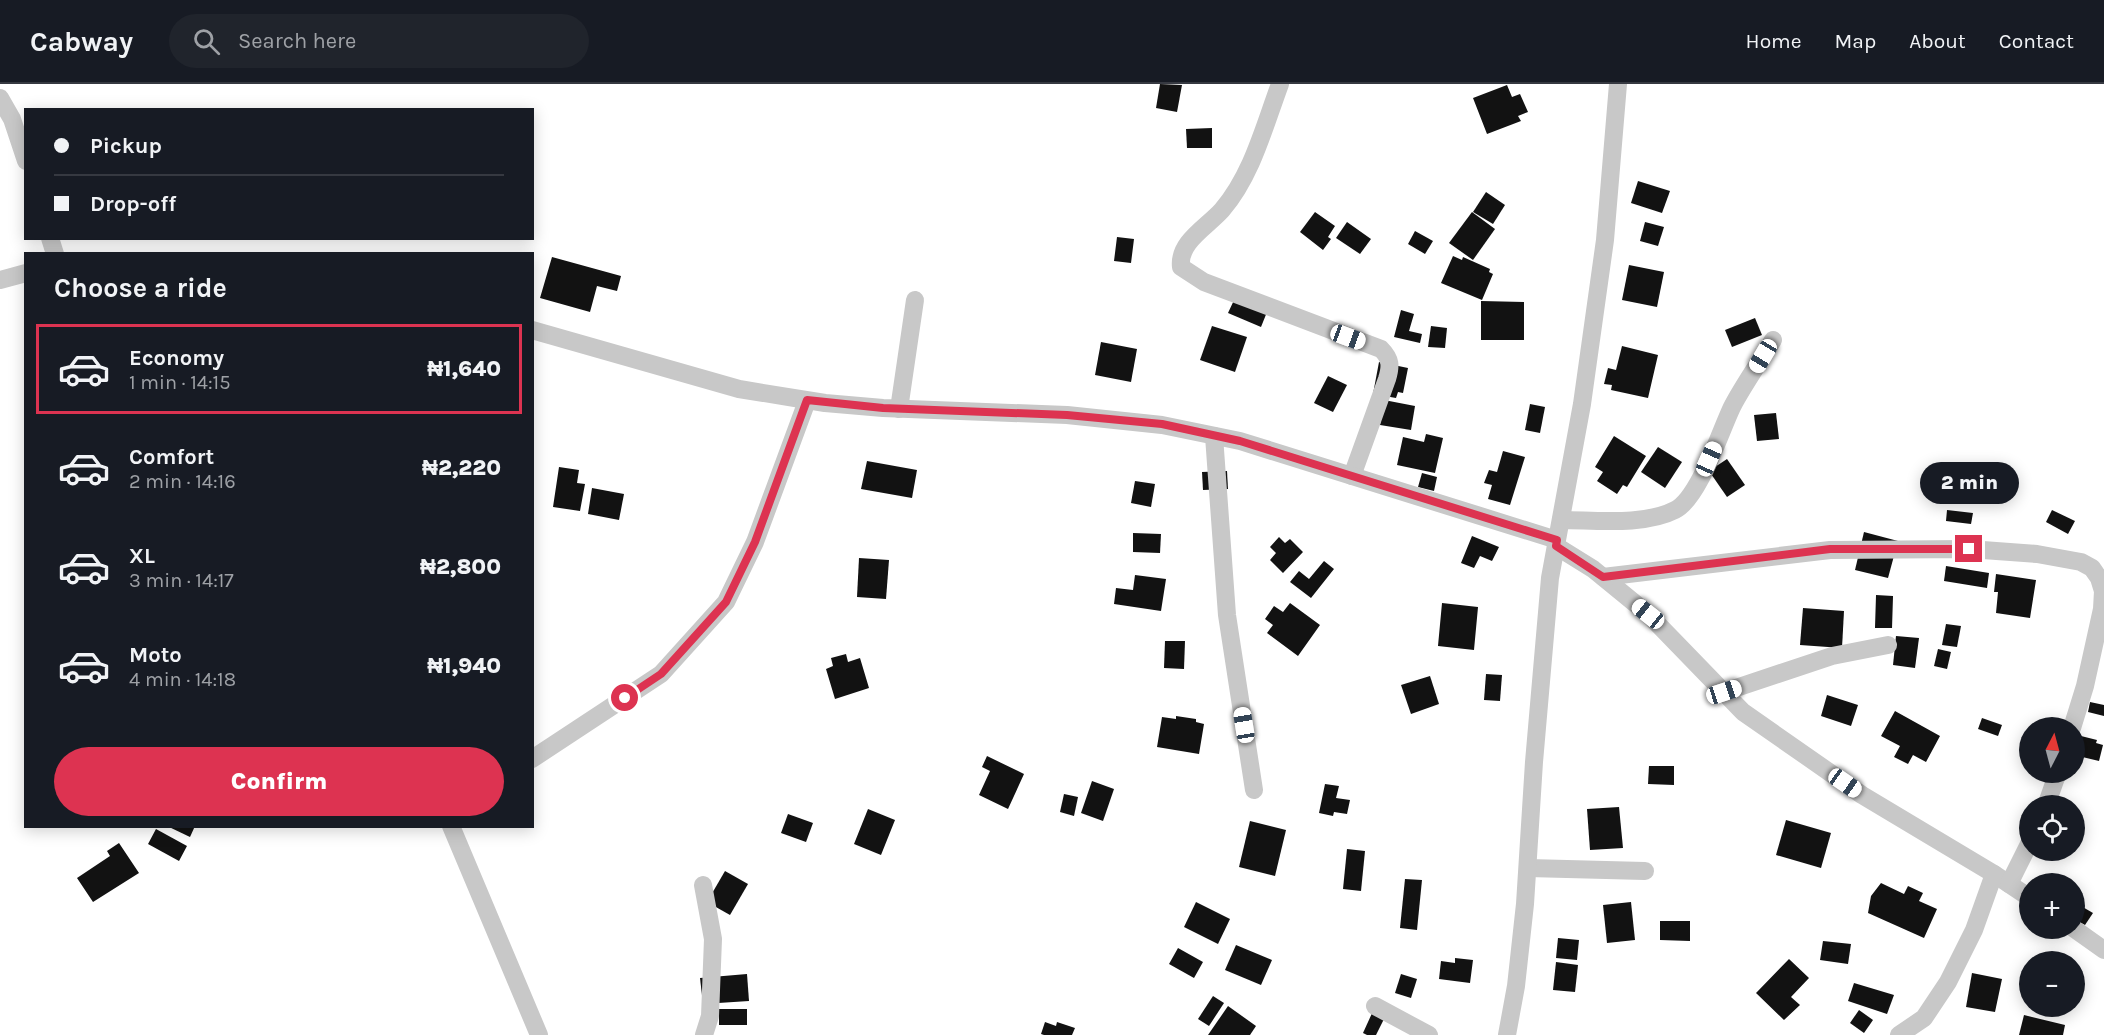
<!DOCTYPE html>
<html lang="en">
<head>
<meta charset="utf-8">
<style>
	body { margin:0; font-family:Karla,sans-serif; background:#20242c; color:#f1f3f6; height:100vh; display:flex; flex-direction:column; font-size:22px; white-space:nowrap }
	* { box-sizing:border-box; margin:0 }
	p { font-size:20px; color:#9ea1a6 }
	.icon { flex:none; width:33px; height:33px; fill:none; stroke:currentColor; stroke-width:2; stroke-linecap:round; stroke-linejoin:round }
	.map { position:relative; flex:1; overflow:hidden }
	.panel { position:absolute; left:24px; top:168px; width:510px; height:576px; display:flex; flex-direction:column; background:#171b24; border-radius:0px; box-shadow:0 3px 15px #0003 }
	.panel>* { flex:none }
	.guide { position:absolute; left:24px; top:24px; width:510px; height:132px; border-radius:0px; box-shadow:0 3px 15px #0003; display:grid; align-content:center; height:132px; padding:0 30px; background:#171b24 }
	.needle { width:39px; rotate:6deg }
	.tools { position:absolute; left:2019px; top:633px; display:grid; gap:12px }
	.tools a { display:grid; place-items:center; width:66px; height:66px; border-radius:50%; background:#171b24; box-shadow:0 3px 15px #0003; font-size:30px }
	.end { position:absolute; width:27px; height:27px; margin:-14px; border:8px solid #dd3351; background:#fff; box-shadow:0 0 0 3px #fff }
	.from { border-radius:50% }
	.bubble { position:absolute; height:42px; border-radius:21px; background:#171b24; box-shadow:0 3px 15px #0003; font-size:20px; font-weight:800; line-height:42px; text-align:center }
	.car { position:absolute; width:18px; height:36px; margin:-18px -9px; border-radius:8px; box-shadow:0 0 4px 2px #0007; background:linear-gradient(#fff 24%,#345 0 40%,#fff 0 76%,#345 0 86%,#fff 0) }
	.guide b { display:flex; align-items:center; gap:21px; height:57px; font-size:22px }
	.guide b+b { border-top:2px solid #363941 }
	.guide i { width:15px; height:15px; background:#f1f3f6 }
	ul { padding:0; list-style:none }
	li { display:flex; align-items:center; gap:18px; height:90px; margin:0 12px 9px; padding:0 18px; border:3px solid transparent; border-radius:0px }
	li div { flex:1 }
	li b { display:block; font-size:22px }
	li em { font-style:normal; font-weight:800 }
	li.active { border-color:#dd3351 }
	li>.icon { width:54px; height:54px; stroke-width:1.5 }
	h2 { padding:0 30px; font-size:27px; line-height:72px }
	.action { display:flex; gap:12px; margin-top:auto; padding:12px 30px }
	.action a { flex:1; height:69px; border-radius:36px; background:#dd3351; color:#fff; font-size:24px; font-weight:800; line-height:69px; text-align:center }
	header { display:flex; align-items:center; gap:36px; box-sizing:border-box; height:84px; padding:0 30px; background:#171b24; border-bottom:2px solid #363941 }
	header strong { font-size:28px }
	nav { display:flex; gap:33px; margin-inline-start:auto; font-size:21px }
	.search { width:420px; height:54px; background:#20242c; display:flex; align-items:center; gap:15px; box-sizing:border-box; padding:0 21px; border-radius:33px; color:#9ea1a6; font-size:22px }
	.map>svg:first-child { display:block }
	.building { fill:#121212 }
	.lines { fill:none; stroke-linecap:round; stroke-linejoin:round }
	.minor { stroke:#c8c8c8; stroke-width:18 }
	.route { stroke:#dd3351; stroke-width:8 }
</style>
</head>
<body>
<header>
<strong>Cabway</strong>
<div class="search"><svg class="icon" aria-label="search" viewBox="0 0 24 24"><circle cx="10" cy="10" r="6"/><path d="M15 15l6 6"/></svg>Search here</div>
<nav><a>Home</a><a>Map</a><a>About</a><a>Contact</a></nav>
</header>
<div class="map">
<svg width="2104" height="951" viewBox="0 0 2104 951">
	<rect width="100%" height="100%" fill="#fff"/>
	<g class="building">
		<polygon points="1160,0 1182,1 1177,28 1156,24"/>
		<polygon points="1507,1 1512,13 1520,10 1528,28 1518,32 1521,37 1487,50 1473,14"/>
		<polygon points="1212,44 1212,64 1187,64 1186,45"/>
		<polygon points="1638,97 1670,107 1662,129 1631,119"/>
		<polygon points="1486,108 1505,121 1493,140 1473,128"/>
		<polygon points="1315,128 1335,142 1328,153 1331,155 1323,166 1300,148"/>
		<polygon points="1472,128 1495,145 1473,176 1449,159"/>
		<polygon points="1347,138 1371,155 1360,170 1336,154"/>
		<polygon points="1645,138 1664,143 1658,162 1640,157"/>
		<polygon points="1415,147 1433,157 1425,170 1408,160"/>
		<polygon points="1117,153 1134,155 1131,179 1114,177"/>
		<polygon points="1453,172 1462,176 1463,173 1490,185 1489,188 1493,190 1482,216 1441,199"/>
		<polygon points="552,173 621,192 617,207 597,202 590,228 540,214"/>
		<polygon points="1629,181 1664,188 1657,223 1622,216"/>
		<polygon points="1235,214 1267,228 1261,243 1228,229"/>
		<polygon points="1481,217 1524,218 1524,256 1481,256"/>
		<polygon points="1401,226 1414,230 1409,247 1422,250 1420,259 1394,253"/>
		<polygon points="1755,234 1762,251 1732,263 1725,246"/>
		<polygon points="1212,242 1247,253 1235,288 1200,276"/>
		<polygon points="1431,242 1447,244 1445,264 1428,263"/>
		<polygon points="1101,258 1137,265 1131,298 1095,291"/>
		<polygon points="1622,262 1658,271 1648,314 1611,306 1612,301 1604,300 1608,284 1616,286"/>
		<polygon points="1379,278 1408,284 1403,309 1398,308 1396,314 1373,310"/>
		<polygon points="1328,292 1347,301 1333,328 1314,319"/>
		<polygon points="1384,316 1415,322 1411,346 1380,341"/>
		<polygon points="1530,320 1545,323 1540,349 1525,346"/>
		<polygon points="1776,329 1779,355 1757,357 1754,331"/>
		<polygon points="1426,350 1443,354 1435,389 1397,381 1403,353 1424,358"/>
		<polygon points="1614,352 1646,372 1627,403 1623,401 1617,410 1597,397 1603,388 1595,383"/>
		<polygon points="1658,363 1682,378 1665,404 1641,388"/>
		<polygon points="1503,367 1525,373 1510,421 1488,415 1492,401 1484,399 1489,386 1497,388"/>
		<polygon points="1727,375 1745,401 1727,413 1709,387"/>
		<polygon points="867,377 917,386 912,414 861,405"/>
		<polygon points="559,383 579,386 577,399 585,400 580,427 553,423"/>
		<polygon points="1227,387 1228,405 1203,406 1202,388"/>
		<polygon points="1422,389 1437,393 1434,407 1418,403"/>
		<polygon points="1135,397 1155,400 1151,423 1131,419"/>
		<polygon points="592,404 624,410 619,436 588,430"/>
		<polygon points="1947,426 1973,429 1971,440 1946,437"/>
		<polygon points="2052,426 2075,437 2068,450 2046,438"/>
		<polygon points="1864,448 1898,457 1888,494 1855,486"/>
		<polygon points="1133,449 1161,450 1160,469 1133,468"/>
		<polygon points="1472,452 1499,463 1492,477 1480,472 1474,484 1461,479"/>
		<polygon points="1279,453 1285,459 1290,455 1303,468 1283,489 1270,476 1276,469 1270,463"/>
		<polygon points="859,474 889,476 886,515 857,513"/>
		<polygon points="1324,477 1334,485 1311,514 1290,498 1299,487 1309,495"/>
		<polygon points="1946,482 1989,489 1987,504 1944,497"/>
		<polygon points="1996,490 2036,496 2030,534 1996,529 1998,508 1994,508"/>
		<polygon points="1135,491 1166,495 1161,527 1114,520 1116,504 1133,506"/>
		<polygon points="1876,511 1893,512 1892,544 1875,544"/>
		<polygon points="1290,519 1320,541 1298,572 1267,549 1273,541 1265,535 1274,522 1283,528"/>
		<polygon points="1442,519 1478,523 1474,566 1438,562"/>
		<polygon points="1803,524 1844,527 1842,564 1800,561"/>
		<polygon points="1946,540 1961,542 1957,563 1942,561"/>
		<polygon points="1896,552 1919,554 1915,584 1893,581"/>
		<polygon points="1165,557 1185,557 1184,585 1164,584"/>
		<polygon points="1938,565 1951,568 1947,585 1934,582"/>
		<polygon points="846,570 848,578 860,574 869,604 835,615 826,585 833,582 831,574"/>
		<polygon points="1486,590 1502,591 1500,617 1484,616"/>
		<polygon points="1430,592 1439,620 1411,630 1401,601"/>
		<polygon points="1827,611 1858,621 1851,642 1821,632"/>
		<polygon points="2090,618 2104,621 2104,632 2088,628"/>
		<polygon points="1895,627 1940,652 1926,678 1913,671 1908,680 1894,673 1900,662 1881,652"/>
		<polygon points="1176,632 1196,635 1196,638 1204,640 1199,670 1157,663 1162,633 1176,635"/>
		<polygon points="1982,634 2002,641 1998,652 1978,645"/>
		<polygon points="2077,651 2097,656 2096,659 2103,661 2099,677 2074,671"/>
		<polygon points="987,672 1024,690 1008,725 979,711 990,687 982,683"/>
		<polygon points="1649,682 1674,682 1674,701 1648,700"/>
		<polygon points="1092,697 1114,705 1103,737 1081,729"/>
		<polygon points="1325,700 1339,702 1336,714 1350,716 1347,730 1334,728 1333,732 1319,729"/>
		<polygon points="1064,710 1078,713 1074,732 1060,728"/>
		<polygon points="1619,723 1623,764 1590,766 1587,725"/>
		<polygon points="868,725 895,736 881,771 854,760"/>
		<polygon points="788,730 813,739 806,758 781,749"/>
		<polygon points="1786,736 1831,749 1821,784 1776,771"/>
		<polygon points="1250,737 1286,746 1275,792 1239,783"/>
		<polygon points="167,742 195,742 190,753"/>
		<polygon points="156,745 187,762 179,777 148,760"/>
		<polygon points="119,759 139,789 93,818 77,794 110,772 107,767"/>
		<polygon points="1347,765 1365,767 1361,807 1343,805"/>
		<polygon points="725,787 748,800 730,831 707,818"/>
		<polygon points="1405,795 1422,796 1417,846 1400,844"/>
		<polygon points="1881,799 1904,810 1908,802 1923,809 1919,817 1937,825 1924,854 1868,829 1871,812"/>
		<polygon points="1196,818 1230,835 1218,860 1184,843"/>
		<polygon points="1631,818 1635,856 1607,859 1603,821"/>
		<polygon points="2074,818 2093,829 2085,841 2074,835"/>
		<polygon points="1660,837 1690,837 1690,857 1660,856"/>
		<polygon points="1558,854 1579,856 1577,876 1556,874"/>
		<polygon points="1823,857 1851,860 1848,880 1820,876"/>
		<polygon points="1236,861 1272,876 1261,901 1225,886"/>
		<polygon points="1178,864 1203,878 1194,894 1169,880"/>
		<polygon points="1455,874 1473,876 1470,899 1439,895 1441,877 1455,879"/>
		<polygon points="1789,875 1809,894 1791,913 1800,921 1784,936 1756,909"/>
		<polygon points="1556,878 1578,881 1575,908 1553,906"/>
		<polygon points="1972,889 2002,895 1995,928 1966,923"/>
		<polygon points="747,890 749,917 703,920 700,894"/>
		<polygon points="1401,890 1417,895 1411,914 1395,909"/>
		<polygon points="1854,899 1894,911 1887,930 1848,917"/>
		<polygon points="1213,912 1224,919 1209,942 1198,935"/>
		<polygon points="1228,922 1256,942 1250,951 1208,951"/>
		<rect x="719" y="925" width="28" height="16"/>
		<polygon points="1859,926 1873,936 1864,949 1850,939"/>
		<polygon points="1373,927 1385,933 1376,951 1367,951 1363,949"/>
		<polygon points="2024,931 2065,941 2063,951 2019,951"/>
		<polygon points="1045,938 1056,942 1057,938 1075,944 1072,951 1044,951 1041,950"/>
	</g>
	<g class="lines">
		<g class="minor">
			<path d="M1280 0C1264 43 1252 91 1222 126 1207 143 1178 158 1181 183L1204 198 1381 265C1391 275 1391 282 1387 295L1352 392"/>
			<polyline points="0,14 12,35 26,77"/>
			<polyline points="50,154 55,170"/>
			<polyline points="0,196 26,189"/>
			<polyline points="532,246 739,305 825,319 883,324 1067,331 1162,341 1240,357 1557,456"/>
			<polyline points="899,325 915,216"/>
			<polyline points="1214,352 1227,531 1254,706"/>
			<path d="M1561 436C1595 436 1644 442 1675 426 1699 414 1720 348 1732 323 1744 300 1760 278 1773 256"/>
			<polyline points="1556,462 1593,485 1648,530 1743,628 1862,711 1994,790 2030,814"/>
			<polyline points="1603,493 1830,466 1969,465 2037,470 2081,478 2092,484 2099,494 2103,507 2102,525 2085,602 2072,644"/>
			<polyline points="1724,608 1832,572 1888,561"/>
			<polyline points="532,675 661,590 726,518 755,458 807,317"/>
			<polyline points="2046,722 2058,688"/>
			<polyline points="451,742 539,951"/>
			<polyline points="1528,784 1645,787"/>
			<polyline points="2009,800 2030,758"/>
			<polyline points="703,801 713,855 710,932 704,951"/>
			<polyline points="2073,844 2104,866"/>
			<polyline points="1375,922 1429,951"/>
			<polyline points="1507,951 1516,902 1525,820 1534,678 1550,494 1582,320 1605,156 1618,0"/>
			<polyline points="1899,951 1924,934 1948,898 1974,846 1994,790"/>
		</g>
	</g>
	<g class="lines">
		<polyline class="route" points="625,614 661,590 726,518 755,458 807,316 883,324 1067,331 1162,340 1240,357 1557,456 1556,462 1603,493 1830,465 1969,465"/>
	</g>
</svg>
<div class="tools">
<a><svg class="needle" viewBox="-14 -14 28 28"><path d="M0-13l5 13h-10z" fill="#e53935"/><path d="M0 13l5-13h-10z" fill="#9ea1a6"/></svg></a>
<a><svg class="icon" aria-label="locate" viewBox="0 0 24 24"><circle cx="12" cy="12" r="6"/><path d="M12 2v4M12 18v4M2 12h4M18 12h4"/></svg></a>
<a>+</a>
<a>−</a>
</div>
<i class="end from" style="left:625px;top:614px"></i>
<i class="end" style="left:1969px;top:465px"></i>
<div class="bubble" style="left:1920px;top:378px;width:99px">2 min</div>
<i class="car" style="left:1348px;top:253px;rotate:110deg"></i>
<i class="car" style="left:1763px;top:272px;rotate:211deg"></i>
<i class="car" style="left:1709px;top:375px;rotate:24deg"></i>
<i class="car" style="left:1648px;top:530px;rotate:309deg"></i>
<i class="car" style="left:1724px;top:608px;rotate:72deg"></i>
<i class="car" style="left:1244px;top:641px;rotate:351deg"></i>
<i class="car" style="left:1845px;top:699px;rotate:125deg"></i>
<div class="guide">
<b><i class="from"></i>Pickup</b>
<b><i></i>Drop-off</b>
</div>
<section class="panel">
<h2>Choose a ride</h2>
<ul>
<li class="active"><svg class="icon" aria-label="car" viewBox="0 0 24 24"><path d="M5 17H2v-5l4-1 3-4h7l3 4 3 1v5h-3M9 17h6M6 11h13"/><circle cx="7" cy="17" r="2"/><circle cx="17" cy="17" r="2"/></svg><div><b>Economy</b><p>1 min · 14:15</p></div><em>₦1,640</em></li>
<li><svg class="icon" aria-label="car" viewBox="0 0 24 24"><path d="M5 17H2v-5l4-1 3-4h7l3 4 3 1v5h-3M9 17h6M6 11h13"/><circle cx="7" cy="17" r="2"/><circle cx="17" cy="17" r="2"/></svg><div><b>Comfort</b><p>2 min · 14:16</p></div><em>₦2,220</em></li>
<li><svg class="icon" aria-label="car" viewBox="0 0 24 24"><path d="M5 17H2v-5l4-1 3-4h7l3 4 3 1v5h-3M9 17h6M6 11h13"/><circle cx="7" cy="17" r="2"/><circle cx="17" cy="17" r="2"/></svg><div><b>XL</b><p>3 min · 14:17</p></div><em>₦2,800</em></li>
<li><svg class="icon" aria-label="car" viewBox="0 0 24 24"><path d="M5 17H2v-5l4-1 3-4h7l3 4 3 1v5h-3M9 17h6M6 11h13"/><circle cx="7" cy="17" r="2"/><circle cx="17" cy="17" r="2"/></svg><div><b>Moto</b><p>4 min · 14:18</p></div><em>₦1,940</em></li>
</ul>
<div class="action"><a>Confirm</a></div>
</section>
</div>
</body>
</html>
